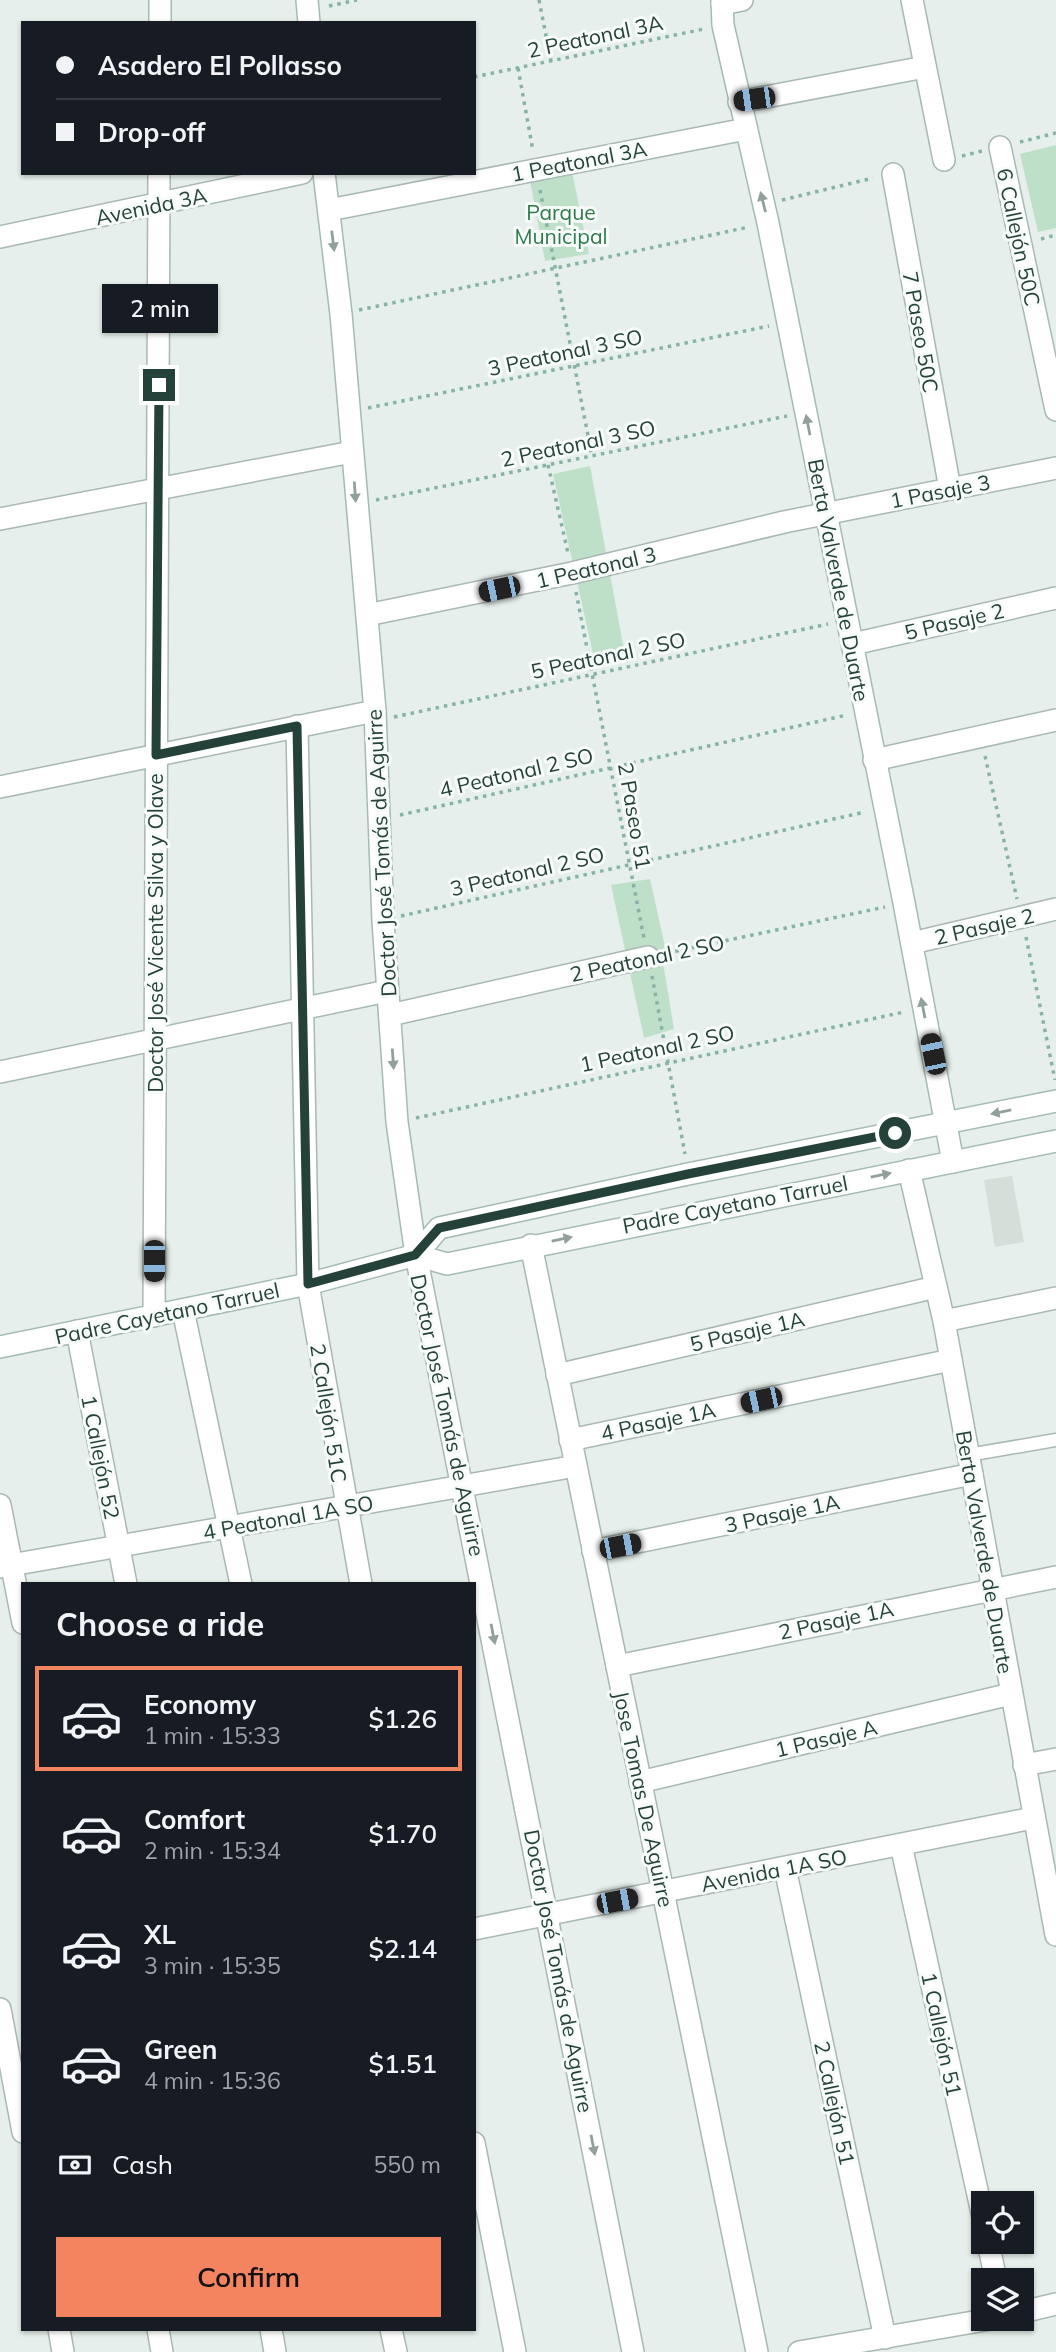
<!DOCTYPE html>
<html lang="en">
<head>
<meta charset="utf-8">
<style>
	body { margin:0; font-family:Mulish,sans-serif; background:#242831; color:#f1f3f6; height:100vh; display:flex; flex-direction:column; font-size:26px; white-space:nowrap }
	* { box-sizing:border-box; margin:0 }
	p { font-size:23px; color:#9ea1a6 }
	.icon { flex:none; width:38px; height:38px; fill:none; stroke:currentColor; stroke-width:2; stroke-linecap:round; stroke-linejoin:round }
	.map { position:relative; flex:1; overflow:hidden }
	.sheet { position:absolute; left:21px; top:1582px; width:455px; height:749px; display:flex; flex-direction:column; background:#171b24; border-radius:0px; box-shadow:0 2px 5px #0004 }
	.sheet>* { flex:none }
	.top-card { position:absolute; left:21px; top:21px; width:455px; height:154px; border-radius:0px; box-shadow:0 2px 5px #0004; display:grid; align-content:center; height:154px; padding:0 35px; background:#171b24 }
	.tools { position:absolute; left:971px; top:2191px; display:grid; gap:14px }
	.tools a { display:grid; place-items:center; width:63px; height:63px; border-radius:0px; background:#171b24; box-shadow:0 2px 5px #0004; font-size:35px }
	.end { position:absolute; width:32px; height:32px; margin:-16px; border:9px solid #24423a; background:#fff; box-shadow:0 0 0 4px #fff }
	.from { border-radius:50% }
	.bubble { position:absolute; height:49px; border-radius:0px; background:#171b24; box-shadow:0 2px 5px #0004; font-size:23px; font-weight:600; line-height:49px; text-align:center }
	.car { position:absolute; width:21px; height:42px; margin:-21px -10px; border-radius:9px; box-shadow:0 0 5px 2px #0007; background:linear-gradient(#222 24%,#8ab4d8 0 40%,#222 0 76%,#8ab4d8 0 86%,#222 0) }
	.top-card b { display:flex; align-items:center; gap:24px; height:66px; font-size:26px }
	.top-card b+b { border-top:2px solid #363941 }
	.top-card i { width:18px; height:18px; background:#f1f3f6 }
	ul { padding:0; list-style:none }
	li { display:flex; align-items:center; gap:21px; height:105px; margin:0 14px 10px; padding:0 21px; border:4px solid transparent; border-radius:0px }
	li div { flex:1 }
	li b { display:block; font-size:26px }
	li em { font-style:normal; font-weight:600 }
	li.on { border-color:#f4845f }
	li>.icon { width:63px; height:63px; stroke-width:1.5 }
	h2 { padding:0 35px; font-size:32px; line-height:84px }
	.pay { display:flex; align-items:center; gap:18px; height:77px; padding:0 35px; font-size:26px }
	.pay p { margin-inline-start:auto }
	.action { display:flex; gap:14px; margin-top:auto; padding:14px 35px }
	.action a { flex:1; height:80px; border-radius:0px; background:#f4845f; color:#111; font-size:28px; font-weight:600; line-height:80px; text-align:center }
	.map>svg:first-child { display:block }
	.built { fill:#d4dfda }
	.green { fill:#bfe0c8 }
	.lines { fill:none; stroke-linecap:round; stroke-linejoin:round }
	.lane-casing { stroke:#a8b8b2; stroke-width:15 }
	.street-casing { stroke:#a8b8b2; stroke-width:24 }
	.secondary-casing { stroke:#a4bbb3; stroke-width:24 }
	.path { stroke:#86b3a5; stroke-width:3.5; stroke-dasharray:3.5 5; stroke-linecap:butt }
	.lane { stroke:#fff; stroke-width:12 }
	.street { stroke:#fff; stroke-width:21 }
	.secondary { stroke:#fff; stroke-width:21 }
	.oneway { fill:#92a09c }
	.route { stroke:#24423a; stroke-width:9 }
	.labels { text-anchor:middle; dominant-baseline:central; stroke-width:6; stroke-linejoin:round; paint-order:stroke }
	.street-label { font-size:21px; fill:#24423a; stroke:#f7fbf9 }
	.park-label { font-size:21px; fill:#2d7a4b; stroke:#f7fbf9 }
</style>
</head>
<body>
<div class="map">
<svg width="1056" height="2352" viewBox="0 0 1056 2352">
	<rect width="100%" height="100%" fill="#e6efeb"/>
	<polygon class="built" points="1012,1176 1024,1242 995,1247 984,1180"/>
	<g class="green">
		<polygon points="1056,145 1056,228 1038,232 1020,154"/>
		<polygon points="571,167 589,254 545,261 529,175"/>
		<polygon points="590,466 624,650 594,658 553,474"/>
		<polygon points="650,879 668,960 663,963 674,1029 644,1038 611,885"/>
	</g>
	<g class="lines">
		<defs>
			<polyline id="lane" points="968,1455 1056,1440"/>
			<g id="street">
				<polyline points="912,0 944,160"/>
				<polyline points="722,4 742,0"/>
				<polyline points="160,23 160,0"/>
				<polyline points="739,102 925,67"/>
				<polyline points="1000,147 1056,410"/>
				<polyline points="893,174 950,489"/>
				<polyline points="329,210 746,129"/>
				<polyline points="0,237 302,173"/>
				<polyline points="0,519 352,452"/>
				<polyline points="367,615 572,573 784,522 1056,468"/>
				<polyline points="853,644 1056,598"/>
				<polyline points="297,726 308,1284 361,1584"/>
				<polyline points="874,760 1056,720"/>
				<polyline points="0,787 375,711"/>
				<polyline points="912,943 1056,909"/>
				<polyline points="390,1015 648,957"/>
				<polyline points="0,1072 387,991"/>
				<polyline points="909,1170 944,1321 1056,1935"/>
				<polyline points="531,1245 757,2352"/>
				<polyline points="416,1255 633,2352"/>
				<polyline points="183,1310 241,1584"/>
				<polyline points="154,1316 159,173"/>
				<polyline points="944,1321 1056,1298"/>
				<polyline points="77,1331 126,1584"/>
				<polyline points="557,1375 936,1287"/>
				<polyline points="570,1440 951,1360"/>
				<polyline points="0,1505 23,1623"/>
				<polyline points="593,1551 972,1474"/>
				<polyline points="0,1567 576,1466"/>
				<polyline points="617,1666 1056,1577"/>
				<polyline points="1024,1765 1056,1759"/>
				<polyline points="640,1782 1011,1694"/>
				<polyline points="901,1845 984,2222"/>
				<polyline points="785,1868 885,2338"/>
				<polyline points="474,1929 1033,1818"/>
				<polyline points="0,2009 23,2132"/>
				<polyline points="474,2143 515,2352"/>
				<polyline points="988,2242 996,2280"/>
				<polyline points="1022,2312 1056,2304"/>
				<polyline points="59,2329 63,2352"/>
				<polyline points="158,2329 162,2352"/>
				<polyline points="271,2329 275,2352"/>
				<polyline points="391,2329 396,2352"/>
				<polyline points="799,2352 991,2319"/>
			</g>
			<g id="secondary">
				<polyline points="307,0 309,23"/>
				<polyline points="722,0 723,25 768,223 904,903 953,1162"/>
				<polyline points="324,173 341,314 375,711 383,921 397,1122 416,1255"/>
				<polyline points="416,1255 439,1228 688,1174 1056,1101"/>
				<polyline points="0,1347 308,1284 416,1255 447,1264 1056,1141"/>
			</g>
		</defs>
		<use href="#lane" class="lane-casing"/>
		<use href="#street" class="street-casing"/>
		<use href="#secondary" class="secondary-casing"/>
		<g class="path">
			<polyline points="539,0 551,61"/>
			<polyline points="329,6 357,0"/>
			<polyline points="518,68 533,151"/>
			<polyline points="474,77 704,29"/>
			<polyline points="1020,142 1056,133"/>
			<polyline points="962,156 982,151"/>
			<polyline points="540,190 592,456"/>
			<polyline points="782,200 873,178"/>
			<polyline points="1041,239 1056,235"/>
			<polyline points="359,310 749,227"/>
			<polyline points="368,408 769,326"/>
			<polyline points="548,465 568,553"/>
			<polyline points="376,500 787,416"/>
			<polyline points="576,592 644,938"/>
			<polyline points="394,717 828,624"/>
			<polyline points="985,756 1017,899"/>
			<polyline points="400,815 847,715"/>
			<polyline points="401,916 865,812"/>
			<polyline points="1026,937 1055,1080"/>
			<polyline points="667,953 885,907"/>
			<polyline points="652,976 685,1154"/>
			<polyline points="416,1118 904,1012"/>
		</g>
		<use href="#lane" class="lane"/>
		<use href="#street" class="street"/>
		<use href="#secondary" class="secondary"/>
	</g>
	<defs><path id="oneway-solid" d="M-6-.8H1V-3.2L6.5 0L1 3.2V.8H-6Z" transform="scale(1.75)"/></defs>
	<g class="oneway">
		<use href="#oneway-solid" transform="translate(763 202) rotate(-104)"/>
		<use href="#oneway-solid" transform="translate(333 241) rotate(83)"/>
		<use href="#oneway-solid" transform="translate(808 425) rotate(-101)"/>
		<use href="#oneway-solid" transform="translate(355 492) rotate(86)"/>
		<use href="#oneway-solid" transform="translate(923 1008) rotate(-101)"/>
		<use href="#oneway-solid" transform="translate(393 1059) rotate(86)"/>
		<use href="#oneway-solid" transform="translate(1001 1112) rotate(168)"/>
		<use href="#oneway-solid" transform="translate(881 1175) rotate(-11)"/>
		<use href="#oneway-solid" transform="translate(562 1239) rotate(-11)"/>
		<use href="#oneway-solid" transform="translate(493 1634) rotate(79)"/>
		<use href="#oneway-solid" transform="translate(593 2145) rotate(79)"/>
	</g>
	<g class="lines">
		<polyline class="route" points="159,385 156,755 297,726 308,1284 415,1255 439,1228 688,1174 895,1133"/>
	</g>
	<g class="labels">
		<g class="street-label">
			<text transform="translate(595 36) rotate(-12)">2 Peatonal 3A</text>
			<text transform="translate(579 161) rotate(-11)">1 Peatonal 3A</text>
			<text transform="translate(151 206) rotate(-12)">Avenida 3A</text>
			<text transform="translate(1019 237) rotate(78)">6 Callejón 50C</text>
			<text transform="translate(921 332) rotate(80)">7 Paseo 50C</text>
			<text transform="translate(565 352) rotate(-12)">3 Peatonal 3 SO</text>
			<text transform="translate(578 443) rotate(-12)">2 Peatonal 3 SO</text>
			<text transform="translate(940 491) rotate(-11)">1 Pasaje 3</text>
			<text transform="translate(596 567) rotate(-13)">1 Peatonal 3</text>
			<text transform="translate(839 580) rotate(79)">Berta Valverde de Duarte</text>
			<text transform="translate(954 621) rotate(-13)">5 Pasaje 2</text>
			<text transform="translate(608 655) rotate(-12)">5 Peatonal 2 SO</text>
			<text transform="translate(516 772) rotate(-13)">4 Peatonal 2 SO</text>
			<text transform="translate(635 816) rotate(80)">2 Paseo 51</text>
			<text transform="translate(381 853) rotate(-93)">Doctor José Tomás de Aguirre</text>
			<text transform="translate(527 871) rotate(-13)">3 Peatonal 2 SO</text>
			<text transform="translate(984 926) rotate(-13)">2 Pasaje 2</text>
			<text transform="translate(155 933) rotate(-90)">Doctor José Vicente Silva y Olave</text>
			<text transform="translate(647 958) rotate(-12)">2 Peatonal 2 SO</text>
			<text transform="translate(657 1048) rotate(-12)">1 Peatonal 2 SO</text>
			<text transform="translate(735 1204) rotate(-11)">Padre Cayetano Tarruel</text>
			<text transform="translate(167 1313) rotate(-12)">Padre Cayetano Tarruel</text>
			<text transform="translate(747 1331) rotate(-13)">5 Pasaje 1A</text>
			<text transform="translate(329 1413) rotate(81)">2 Callejón 51C</text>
			<text transform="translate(448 1415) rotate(78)">Doctor José Tomás de Aguirre</text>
			<text transform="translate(658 1421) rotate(-12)">4 Pasaje 1A</text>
			<text transform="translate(101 1457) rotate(79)">1 Callejón 52</text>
			<text transform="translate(782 1513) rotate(-12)">3 Pasaje 1A</text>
			<text transform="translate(288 1517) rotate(-10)">4 Peatonal 1A SO</text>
			<text transform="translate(985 1552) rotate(80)">Berta Valverde de Duarte</text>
			<text transform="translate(836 1620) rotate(-12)">2 Pasaje 1A</text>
			<text transform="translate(826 1738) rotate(-13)">1 Pasaje A</text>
			<text transform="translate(644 1799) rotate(78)">Jose Tomas De Aguirre</text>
			<text transform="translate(774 1870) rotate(-11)">Avenida 1A SO</text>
			<text transform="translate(559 1971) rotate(79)">Doctor José Tomás de Aguirre</text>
			<text transform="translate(942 2034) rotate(78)">1 Callejón 51</text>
			<text transform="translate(835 2103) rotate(78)">2 Callejón 51</text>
		</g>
		<g class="park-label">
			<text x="561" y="212">Parque<tspan x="561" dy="24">Municipal</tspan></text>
		</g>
	</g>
</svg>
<div class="tools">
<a><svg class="icon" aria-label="locate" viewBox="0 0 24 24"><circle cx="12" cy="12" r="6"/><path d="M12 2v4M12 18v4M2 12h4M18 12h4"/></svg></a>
<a><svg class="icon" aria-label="layers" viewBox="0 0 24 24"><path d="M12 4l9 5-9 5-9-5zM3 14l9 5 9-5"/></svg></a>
</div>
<i class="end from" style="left:895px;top:1133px"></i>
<i class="end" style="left:159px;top:385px"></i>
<div class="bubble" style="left:102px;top:284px;width:116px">2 min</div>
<i class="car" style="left:754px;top:99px;rotate:262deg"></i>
<i class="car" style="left:499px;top:589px;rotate:258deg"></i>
<i class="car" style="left:933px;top:1054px;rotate:348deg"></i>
<i class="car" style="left:154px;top:1261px;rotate:180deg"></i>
<i class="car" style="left:761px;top:1400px;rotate:258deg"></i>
<i class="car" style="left:620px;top:1546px;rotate:79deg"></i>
<i class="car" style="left:617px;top:1901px;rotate:79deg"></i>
<div class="top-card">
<b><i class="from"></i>Asadero El Pollasso</b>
<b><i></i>Drop-off</b>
</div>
<section class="sheet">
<h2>Choose a ride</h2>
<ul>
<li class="on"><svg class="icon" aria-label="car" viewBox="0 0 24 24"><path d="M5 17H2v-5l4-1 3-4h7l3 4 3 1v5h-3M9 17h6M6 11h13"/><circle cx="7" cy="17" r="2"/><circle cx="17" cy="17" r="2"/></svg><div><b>Economy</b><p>1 min · 15:33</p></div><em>$1.26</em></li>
<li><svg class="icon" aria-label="car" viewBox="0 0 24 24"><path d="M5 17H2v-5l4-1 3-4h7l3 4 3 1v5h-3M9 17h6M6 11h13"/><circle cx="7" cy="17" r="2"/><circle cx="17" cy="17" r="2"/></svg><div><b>Comfort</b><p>2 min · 15:34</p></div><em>$1.70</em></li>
<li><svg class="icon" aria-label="car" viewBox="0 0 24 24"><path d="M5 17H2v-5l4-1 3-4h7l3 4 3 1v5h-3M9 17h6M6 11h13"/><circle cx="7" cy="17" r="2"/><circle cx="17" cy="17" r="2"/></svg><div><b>XL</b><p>3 min · 15:35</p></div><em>$2.14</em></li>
<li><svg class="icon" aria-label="car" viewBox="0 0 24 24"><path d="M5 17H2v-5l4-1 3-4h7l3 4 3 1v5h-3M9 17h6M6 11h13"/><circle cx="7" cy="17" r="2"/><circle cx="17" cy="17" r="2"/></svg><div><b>Green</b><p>4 min · 15:36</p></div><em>$1.51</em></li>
</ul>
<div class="pay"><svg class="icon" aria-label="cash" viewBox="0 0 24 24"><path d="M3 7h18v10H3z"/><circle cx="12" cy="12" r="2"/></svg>Cash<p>550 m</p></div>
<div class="action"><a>Confirm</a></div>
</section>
</div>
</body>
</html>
